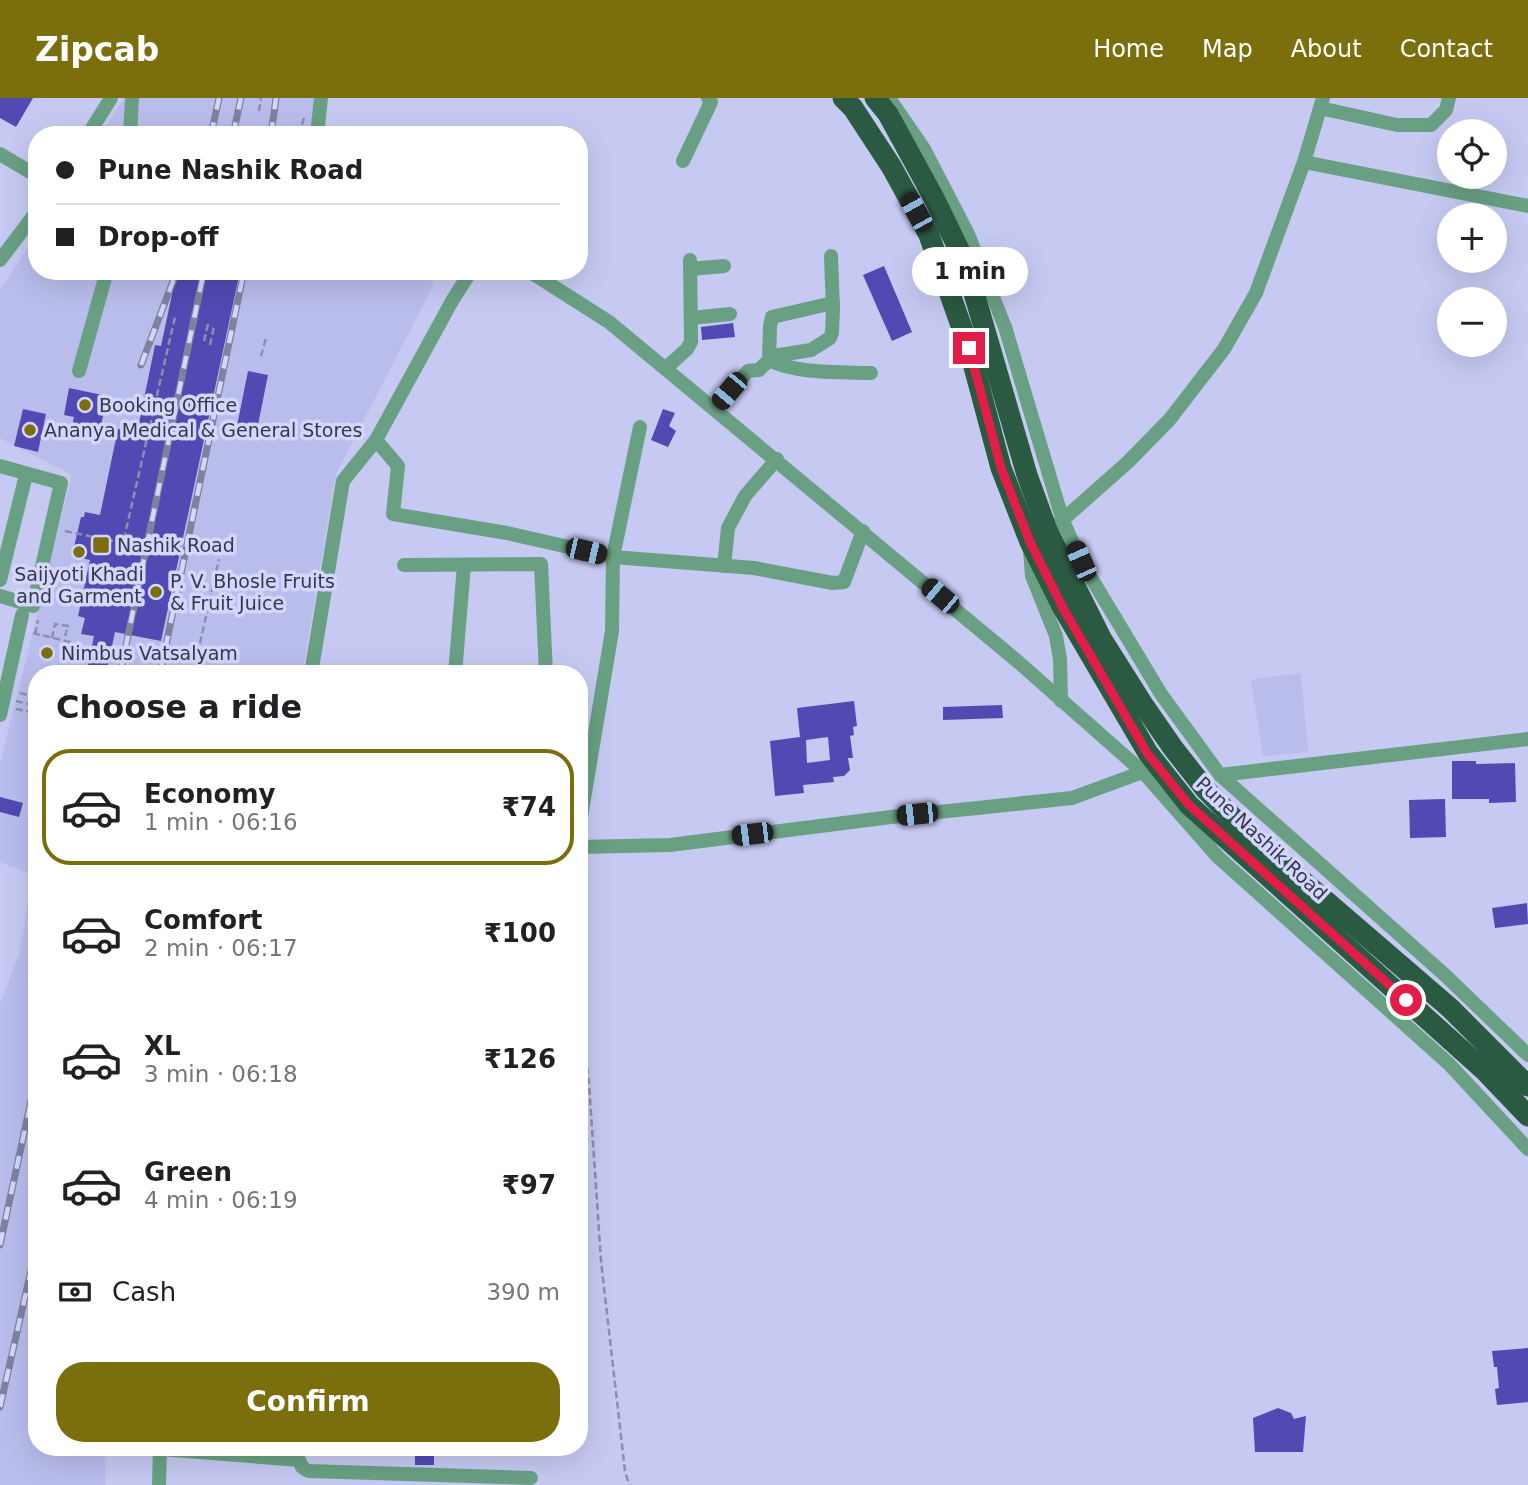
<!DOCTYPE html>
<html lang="en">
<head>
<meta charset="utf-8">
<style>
	body { margin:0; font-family:"DejaVu Sans",sans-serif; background:#f2f2f2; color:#202124; height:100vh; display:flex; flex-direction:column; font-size:26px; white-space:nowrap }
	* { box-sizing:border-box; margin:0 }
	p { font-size:23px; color:#757577 }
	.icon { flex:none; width:38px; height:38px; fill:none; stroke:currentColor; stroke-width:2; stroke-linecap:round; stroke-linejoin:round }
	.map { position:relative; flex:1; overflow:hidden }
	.details { position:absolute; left:28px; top:567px; width:560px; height:791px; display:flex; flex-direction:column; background:#fff; border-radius:28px; box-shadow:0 7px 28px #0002 }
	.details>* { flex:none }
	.guide { position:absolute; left:28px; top:28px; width:560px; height:154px; border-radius:28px; box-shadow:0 7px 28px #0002; display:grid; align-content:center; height:154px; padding:0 28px; background:#fff }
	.tools { position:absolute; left:1437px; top:21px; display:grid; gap:14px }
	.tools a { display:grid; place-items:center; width:70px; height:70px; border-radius:50%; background:#fff; box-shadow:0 7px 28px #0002; font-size:35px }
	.end { position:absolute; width:32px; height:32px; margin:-16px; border:9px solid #e11d48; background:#fff; box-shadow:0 0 0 4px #fff }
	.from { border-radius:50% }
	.bubble { position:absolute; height:49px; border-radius:24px; background:#fff; box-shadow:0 7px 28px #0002; font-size:23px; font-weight:700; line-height:49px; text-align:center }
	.car { position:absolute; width:21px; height:42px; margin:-21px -10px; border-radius:9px; box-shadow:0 0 5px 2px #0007; background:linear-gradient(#222 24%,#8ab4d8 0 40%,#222 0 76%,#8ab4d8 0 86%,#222 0) }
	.guide b { display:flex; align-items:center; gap:24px; height:66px; font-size:26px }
	.guide b+b { border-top:2px solid #e0e0e0 }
	.guide i { width:18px; height:18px; background:#202124 }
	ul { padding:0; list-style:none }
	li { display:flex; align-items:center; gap:21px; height:116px; margin:0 14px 10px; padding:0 14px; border:4px solid transparent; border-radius:28px }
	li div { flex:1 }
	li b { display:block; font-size:26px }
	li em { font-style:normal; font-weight:700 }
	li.active { border-color:#7b6e0c }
	li>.icon { width:63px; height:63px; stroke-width:1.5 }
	h2 { padding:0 28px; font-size:32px; line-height:84px }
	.pay { display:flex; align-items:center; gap:18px; height:77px; padding:0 28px; font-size:26px }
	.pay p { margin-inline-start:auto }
	.button { display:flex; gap:14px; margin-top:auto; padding:14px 28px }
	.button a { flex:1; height:80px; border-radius:28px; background:#7b6e0c; color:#fff; font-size:28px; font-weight:700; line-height:80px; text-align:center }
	header { display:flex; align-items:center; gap:42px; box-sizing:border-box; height:98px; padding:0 35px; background:#7b6e0c; color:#fff }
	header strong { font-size:33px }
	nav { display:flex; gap:38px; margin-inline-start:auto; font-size:24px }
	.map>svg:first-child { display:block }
	.built { fill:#b9bdec }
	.building { fill:#504ab2; fill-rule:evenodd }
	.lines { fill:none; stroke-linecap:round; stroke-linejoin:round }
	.path { stroke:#8c8fad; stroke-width:2.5; stroke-dasharray:7 3.5; stroke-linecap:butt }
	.minor { stroke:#69a083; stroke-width:14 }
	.highway { stroke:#2b5a43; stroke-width:21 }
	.rail-casing { stroke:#7f829e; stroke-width:7 }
	.rail { stroke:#d3d6ff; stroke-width:4.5; stroke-dasharray:13; stroke-linecap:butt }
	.route { stroke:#e11d48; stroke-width:9 }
	.poi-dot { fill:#7b6e0c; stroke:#d3d6ff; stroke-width:2.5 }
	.labels { text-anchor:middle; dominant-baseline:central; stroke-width:7; stroke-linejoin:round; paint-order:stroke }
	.poi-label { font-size:19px; fill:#363848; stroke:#d3d6ff; text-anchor:start }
	.street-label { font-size:19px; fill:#363848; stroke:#d3d6ff }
</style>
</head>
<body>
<header>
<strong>Zipcab</strong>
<nav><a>Home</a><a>Map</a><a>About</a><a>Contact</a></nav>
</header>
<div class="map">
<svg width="1528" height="1387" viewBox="0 0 1528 1387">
	<rect width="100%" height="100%" fill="#c6c9f1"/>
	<g class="built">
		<polygon points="124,0 315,0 310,37 100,37"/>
		<polygon points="37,135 37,173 420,173 434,186 336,376 302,576 37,576 37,1349 106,1349 105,1387 0,1387 0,906 20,854 32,776 0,764 0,666 72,377 0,340 0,192"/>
		<polygon points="1301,575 1308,654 1263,658 1251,582"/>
	</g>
	<g class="building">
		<polygon points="0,0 33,0 16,29 0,20"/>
		<polygon points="884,168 912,234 892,243 863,177"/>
		<polygon points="177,173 240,173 161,543 115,534 106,576 86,576 94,538 81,536 85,520 78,518 90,462 76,459 78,449 74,449 81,419 84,419 85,414 100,417 118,331 137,335 155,247 161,248"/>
		<polygon points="733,225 735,239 702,242 701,229"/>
		<polygon points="248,273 268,277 257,332 237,328"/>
		<polygon points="69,290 107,298 100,333 72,328 74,319 64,317"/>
		<polygon points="23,311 46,316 38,354 14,348"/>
		<polygon points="663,311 675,315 669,328 676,333 668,349 651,342"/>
		<path d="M854 603 857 628 853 629 854 637 850 638 853 660H848L850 672 844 678 833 679 834 684 803 687 804 695 775 698 770 643 800 639 797 610ZM828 639 830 662 807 665 806 642Z"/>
		<polygon points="1002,607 1003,620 943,622 943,609"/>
		<polygon points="1452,663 1476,663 1476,666 1515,665 1516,704 1489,705 1489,701 1452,701"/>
		<polygon points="0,699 23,705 19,719 0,714"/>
		<polygon points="1445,701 1446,739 1410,740 1409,702"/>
		<polygon points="1527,805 1528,826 1495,830 1492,810"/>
		<polygon points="1528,1250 1528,1304 1497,1307 1495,1291 1499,1290 1497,1269 1494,1269 1492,1253"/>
		<polygon points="1278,1310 1291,1315 1294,1321 1306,1318 1303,1354 1255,1354 1253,1320"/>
		<polygon points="415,1356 434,1357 434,1367 415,1367"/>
	</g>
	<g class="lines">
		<g class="path">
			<polyline points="259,13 261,0"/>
			<polyline points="304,20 301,30 304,31"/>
			<polyline points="204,243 208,226"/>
			<polyline points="210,247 214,228"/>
			<polyline points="261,258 266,240"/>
			<polyline points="65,433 123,445 175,219"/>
			<polyline points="33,535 78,546"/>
			<polyline points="35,536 38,522"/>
			<polyline points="52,540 55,526 68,528 65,538"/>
			<polyline points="193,576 219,461"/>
			<polyline points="20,595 37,599"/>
			<polyline points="16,603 37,608"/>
			<polyline points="16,611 37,615"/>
			<polyline points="579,896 589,986 601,1163 625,1373 629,1387"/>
		</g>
		<g class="minor">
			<polyline points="889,0 924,51 968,136 1005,229 1063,423 1081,463 1161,596 1220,677 1446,878 1528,957"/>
			<polyline points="1320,10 1397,27 1431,27 1446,12 1449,0"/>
			<polyline points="88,37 111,0"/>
			<polyline points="130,37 132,0"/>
			<polyline points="317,37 321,0"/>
			<polyline points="0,56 37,78"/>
			<polyline points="683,63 711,4 708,0"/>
			<polyline points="1304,64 1528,108"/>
			<polyline points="0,162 37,113"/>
			<polyline points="690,171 724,168"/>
			<polyline points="471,173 452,203 376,342 398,368 393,416 507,435 613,459 612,533 579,731"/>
			<polyline points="529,173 609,224 1016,562 1144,675 1218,759 1449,966 1528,1051"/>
			<path d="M833 205 772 219 770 228 769 262C796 276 841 274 871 275"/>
			<polyline points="692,220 730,216"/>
			<polyline points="666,270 687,251 691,244 690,162"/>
			<polyline points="79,273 107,173"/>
			<polyline points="715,311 748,273 759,272 773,258 811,252 830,240 832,235 833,212 831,158"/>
			<polyline points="640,329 613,459 754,470 833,485 844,484 863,433"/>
			<polyline points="0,368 61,385 33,508 0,498"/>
			<polyline points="1058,426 1128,364 1170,321 1224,251 1256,195 1304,64 1323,0"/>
			<polyline points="1030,452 1032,478 1056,538 1060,561 1061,603"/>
			<polyline points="404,467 541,466 546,576"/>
			<polyline points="724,468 728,430 745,398 777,361"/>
			<polyline points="0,482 26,377"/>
			<polyline points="311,576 343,383 376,342"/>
			<polyline points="455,576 464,467"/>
			<polyline points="0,617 22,517"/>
			<polyline points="1220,677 1528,641"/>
			<polyline points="579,749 670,747 891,719 1072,700 1151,671"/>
			<polyline points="160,1351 299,1362 302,1369 308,1373 531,1380"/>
			<polyline points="159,1387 160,1349"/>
		</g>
		<g class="highway">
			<polyline points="843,0 853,10 891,68 929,137 969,250 1001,370 1030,444 1063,510 1148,655 1189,707 1485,973 1528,1018"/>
			<polyline points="875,0 888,16 935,102 965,164 1027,377 1047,432 1101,540 1144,608 1173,650 1206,692 1254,741 1450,910 1528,988"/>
		</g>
		<defs>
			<g id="rail">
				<polyline points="211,37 219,0"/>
				<polyline points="233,37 241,0"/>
				<polyline points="271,37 276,0"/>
				<polyline points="141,267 177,173"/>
				<polyline points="120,576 204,173"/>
				<polyline points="160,576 244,173"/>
				<polyline points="0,1147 37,975"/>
				<polyline points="0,1309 37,1146"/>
			</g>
		</defs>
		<use href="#rail" class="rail-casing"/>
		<use href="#rail" class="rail"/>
	</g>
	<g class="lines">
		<polyline class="route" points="969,250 1001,370 1030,444 1063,510 1147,655 1189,707 1406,902"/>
	</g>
	<g class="poi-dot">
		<circle cx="85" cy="307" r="7"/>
		<circle cx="30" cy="332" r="7"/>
		<rect x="92" y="438" width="18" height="18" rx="3.5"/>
		<circle cx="79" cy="454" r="7"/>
		<circle cx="156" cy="494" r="7"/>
		<circle cx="47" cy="555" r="7"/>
	</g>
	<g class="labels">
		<g class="poi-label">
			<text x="99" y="307">Booking Office</text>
			<text x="44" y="332">Ananya Medical &amp; General Stores</text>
			<text x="117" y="447">Nashik Road</text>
			<text x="79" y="476" text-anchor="middle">Saijyoti Khadi<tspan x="79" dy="22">and Garment</tspan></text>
			<text x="170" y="483">P. V. Bhosle Fruits<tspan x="170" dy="22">&amp; Fruit Juice</tspan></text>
			<text x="61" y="555">Nimbus Vatsalyam</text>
		</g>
		<g class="street-label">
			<text transform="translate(1262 740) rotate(43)">Pune Nashik Road</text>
		</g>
	</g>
</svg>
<div class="tools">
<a><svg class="icon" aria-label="locate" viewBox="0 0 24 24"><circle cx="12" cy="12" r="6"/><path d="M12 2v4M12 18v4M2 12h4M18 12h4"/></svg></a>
<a>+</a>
<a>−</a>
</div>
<i class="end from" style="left:1406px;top:902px"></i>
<i class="end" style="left:969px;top:250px"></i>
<div class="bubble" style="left:912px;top:149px;width:116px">1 min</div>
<i class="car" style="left:916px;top:114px;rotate:331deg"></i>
<i class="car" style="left:729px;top:293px;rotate:220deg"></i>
<i class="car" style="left:586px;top:453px;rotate:103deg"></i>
<i class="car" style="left:1081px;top:463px;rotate:336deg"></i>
<i class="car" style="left:940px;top:498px;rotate:310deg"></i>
<i class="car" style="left:917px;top:716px;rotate:264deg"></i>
<i class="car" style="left:752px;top:736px;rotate:263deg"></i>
<div class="guide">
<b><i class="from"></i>Pune Nashik Road</b>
<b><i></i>Drop-off</b>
</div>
<section class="details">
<h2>Choose a ride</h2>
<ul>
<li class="active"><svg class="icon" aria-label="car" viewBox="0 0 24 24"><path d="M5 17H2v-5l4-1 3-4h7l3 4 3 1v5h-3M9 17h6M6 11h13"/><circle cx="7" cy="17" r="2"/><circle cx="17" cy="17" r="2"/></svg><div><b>Economy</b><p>1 min · 06:16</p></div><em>₹74</em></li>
<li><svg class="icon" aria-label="car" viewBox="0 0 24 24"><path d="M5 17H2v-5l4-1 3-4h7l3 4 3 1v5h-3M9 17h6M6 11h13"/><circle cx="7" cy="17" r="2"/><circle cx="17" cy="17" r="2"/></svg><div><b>Comfort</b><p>2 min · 06:17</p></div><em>₹100</em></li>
<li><svg class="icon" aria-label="car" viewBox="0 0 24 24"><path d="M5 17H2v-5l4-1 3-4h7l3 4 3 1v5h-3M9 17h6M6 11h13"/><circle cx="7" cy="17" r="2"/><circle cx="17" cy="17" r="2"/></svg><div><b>XL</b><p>3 min · 06:18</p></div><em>₹126</em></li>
<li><svg class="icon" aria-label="car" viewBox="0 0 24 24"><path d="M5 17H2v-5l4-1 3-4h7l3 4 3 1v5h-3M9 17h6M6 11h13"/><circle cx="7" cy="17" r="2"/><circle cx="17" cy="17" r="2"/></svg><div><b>Green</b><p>4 min · 06:19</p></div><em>₹97</em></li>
</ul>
<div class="pay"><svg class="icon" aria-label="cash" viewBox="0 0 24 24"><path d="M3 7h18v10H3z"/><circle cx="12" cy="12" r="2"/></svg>Cash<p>390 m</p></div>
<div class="button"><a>Confirm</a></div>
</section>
</div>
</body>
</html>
